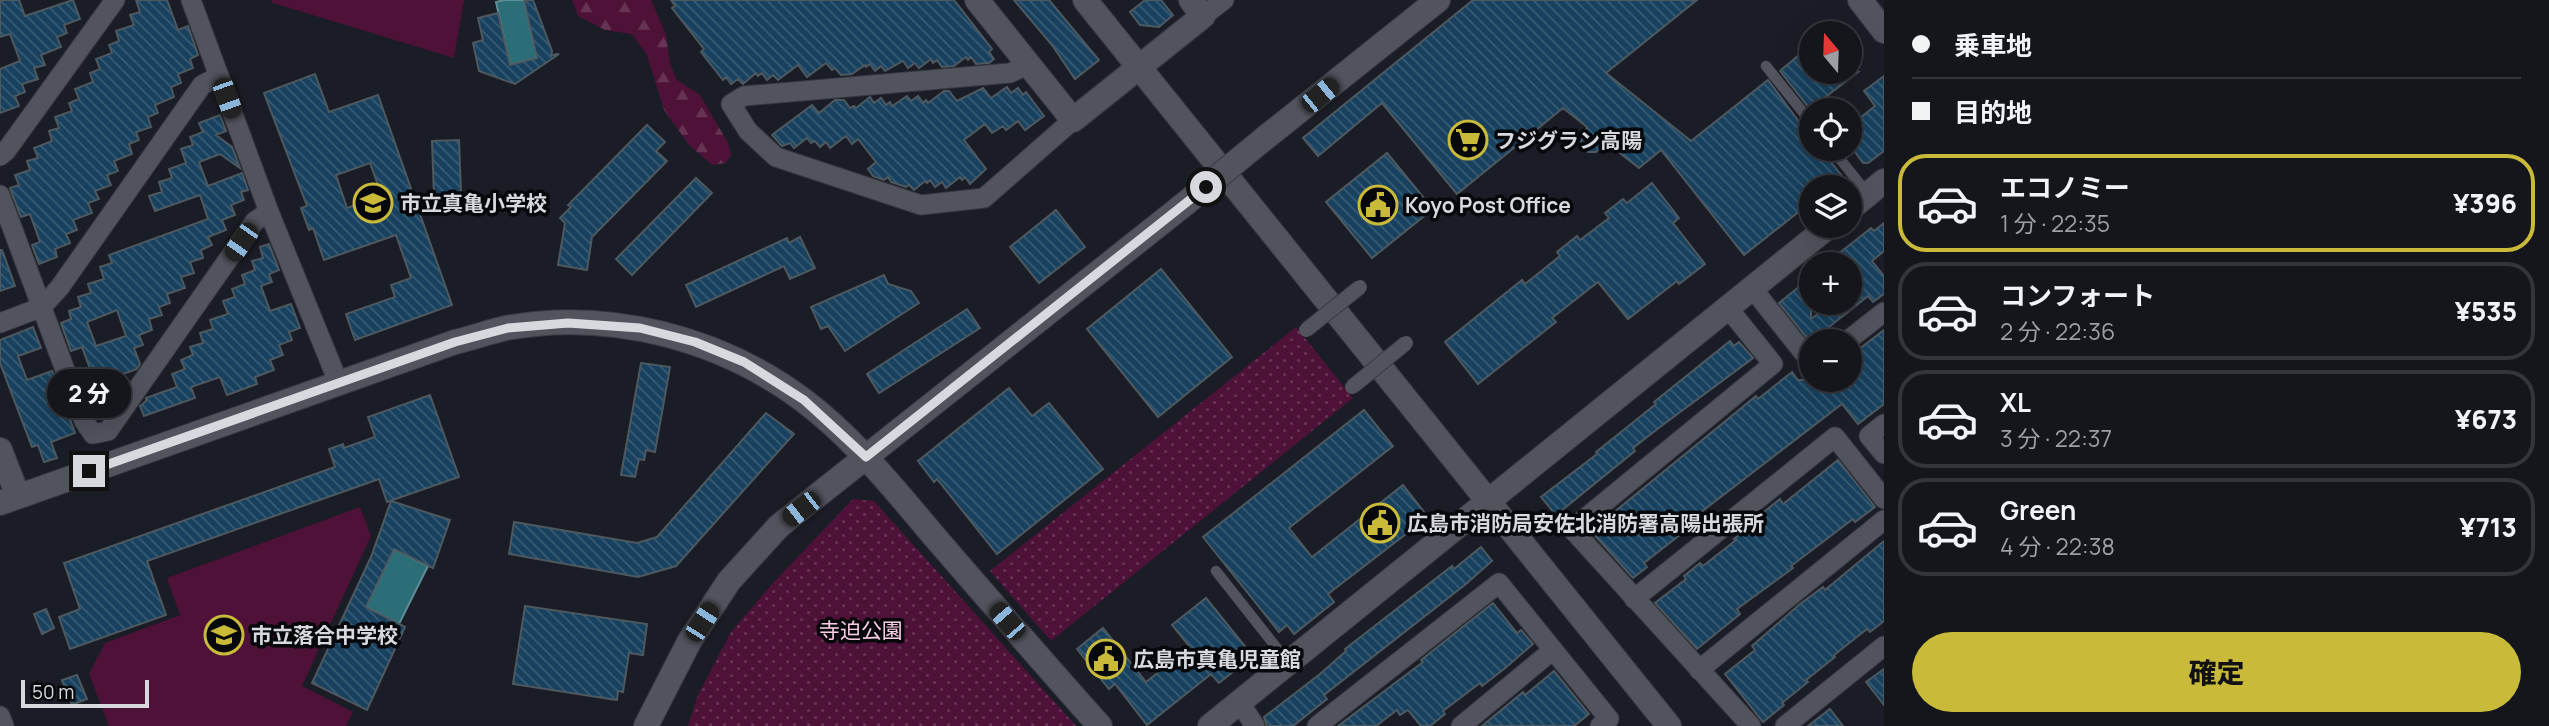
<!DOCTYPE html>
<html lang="ja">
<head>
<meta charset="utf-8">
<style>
	body { margin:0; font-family:Manrope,"Noto Sans JP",sans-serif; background:#212329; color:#f1f3f6; height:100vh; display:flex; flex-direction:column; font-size:26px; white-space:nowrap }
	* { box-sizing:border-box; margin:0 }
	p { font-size:23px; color:#9d9fa3 }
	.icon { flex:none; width:38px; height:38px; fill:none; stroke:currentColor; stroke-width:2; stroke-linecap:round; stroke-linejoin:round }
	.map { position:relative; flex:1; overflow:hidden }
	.side { display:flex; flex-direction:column; background:#14161c; width:665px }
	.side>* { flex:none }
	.banner { display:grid; align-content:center; height:154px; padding:0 28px; background:#14161c }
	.needle { width:46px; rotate:341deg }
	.controls { position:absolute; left:1799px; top:21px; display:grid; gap:14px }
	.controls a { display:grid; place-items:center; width:63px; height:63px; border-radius:50%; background:#14161c; box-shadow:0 7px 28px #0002,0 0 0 2px #33353b; font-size:35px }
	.scale { position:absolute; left:21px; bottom:18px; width:128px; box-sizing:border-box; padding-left:7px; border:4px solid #d8d9df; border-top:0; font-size:19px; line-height:24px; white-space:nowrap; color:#d8d9df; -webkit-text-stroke:5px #07080b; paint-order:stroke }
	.end { position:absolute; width:32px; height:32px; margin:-16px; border:9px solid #d8d9df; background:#111; box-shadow:0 0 0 4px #111 }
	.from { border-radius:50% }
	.bubble { position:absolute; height:49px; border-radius:24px; background:#14161c; box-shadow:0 7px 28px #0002,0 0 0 2px #33353b; font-size:23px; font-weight:800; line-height:49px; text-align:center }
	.car { position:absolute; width:21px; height:42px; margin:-21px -10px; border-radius:9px; box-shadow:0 0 5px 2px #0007; background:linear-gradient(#222 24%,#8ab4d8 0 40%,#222 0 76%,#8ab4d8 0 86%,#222 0) }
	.banner b { display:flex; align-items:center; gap:24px; height:66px; font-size:26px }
	.banner b+b { border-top:2px solid #33353b }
	.banner i { width:18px; height:18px; background:#f1f3f6 }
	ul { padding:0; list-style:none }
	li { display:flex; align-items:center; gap:21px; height:98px; margin:0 14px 10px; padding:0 14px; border:4px solid #33353b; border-radius:28px }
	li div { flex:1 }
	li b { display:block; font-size:26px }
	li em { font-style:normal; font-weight:800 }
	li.selected { border-color:#c9ba3a }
	li>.icon { width:63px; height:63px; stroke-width:1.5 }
	.button { display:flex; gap:14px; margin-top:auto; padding:14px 28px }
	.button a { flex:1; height:80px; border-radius:42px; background:#c9ba3a; color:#111; font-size:28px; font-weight:800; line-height:80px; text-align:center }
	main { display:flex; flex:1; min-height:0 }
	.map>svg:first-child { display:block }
	.grass { fill:#4e1138 }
	.forest { fill:url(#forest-firs) }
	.park { fill:url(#park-dots) }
	.water { fill:#2c6e77; stroke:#608e96; stroke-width:2 }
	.building { fill:url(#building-back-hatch); stroke:#4e585f; stroke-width:2; fill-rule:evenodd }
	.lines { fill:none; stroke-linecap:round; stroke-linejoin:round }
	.service-casing { stroke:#383941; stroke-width:11 }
	.minor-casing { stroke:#383941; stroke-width:21 }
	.tertiary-casing { stroke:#383941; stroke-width:26 }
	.service { stroke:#51535d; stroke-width:10 }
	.minor { stroke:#51535d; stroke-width:19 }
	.tertiary { stroke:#51535d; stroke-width:24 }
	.pedestrian-bridge-casing { stroke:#383941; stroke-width:16; stroke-linecap:butt }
	.tertiary-bridge-casing { stroke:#383941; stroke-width:26; stroke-linecap:butt }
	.pedestrian-bridge { stroke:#51535d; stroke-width:14 }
	.tertiary-bridge { stroke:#51535d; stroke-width:24 }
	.route { stroke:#d8d9df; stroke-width:9 }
	.labels { text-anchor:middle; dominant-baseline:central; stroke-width:7; stroke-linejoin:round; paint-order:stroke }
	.poi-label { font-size:21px; font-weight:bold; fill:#d8d9df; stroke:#07080b; text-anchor:start }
	.park-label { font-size:21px; fill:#facee5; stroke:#07080b }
</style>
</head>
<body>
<main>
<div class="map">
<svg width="1884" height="726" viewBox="0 0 1884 726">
	<defs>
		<pattern id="forest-firs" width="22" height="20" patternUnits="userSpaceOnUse" patternTransform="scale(1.75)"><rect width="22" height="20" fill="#4e1138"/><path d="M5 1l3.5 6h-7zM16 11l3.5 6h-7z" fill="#673354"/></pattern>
		<pattern id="park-dots" width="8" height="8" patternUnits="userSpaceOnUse" patternTransform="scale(1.75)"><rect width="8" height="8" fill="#4e1138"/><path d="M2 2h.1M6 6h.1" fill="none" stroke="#673354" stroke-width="1.8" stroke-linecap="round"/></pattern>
		<pattern id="building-back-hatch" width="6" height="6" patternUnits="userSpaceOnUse" patternTransform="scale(1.75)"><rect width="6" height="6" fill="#17415e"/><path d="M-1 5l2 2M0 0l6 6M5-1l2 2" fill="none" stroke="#385c75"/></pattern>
	</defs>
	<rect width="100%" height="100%" fill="#1b1d26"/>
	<g class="grass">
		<polygon points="271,0 464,0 454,58 273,3"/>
		<polygon points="360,507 371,536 302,686 353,712 346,726 109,726 89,674 105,643 180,615 167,578"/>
	</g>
	<polygon class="forest" points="572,0 651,0 666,35 670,64 677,80 700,95 728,143 731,155 726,163 712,165 689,145 664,110 647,55 632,34 605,30 578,16"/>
	<g class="park">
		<polygon points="1296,327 1353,398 1051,641 990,571"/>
		<polygon points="853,499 874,501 1076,726 688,726 698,695 731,632 773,583"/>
	</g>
	<g class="water">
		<polygon points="504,0 524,0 537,58 510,65 496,2"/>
		<polygon points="394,549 428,566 399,624 366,607"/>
	</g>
	<g class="building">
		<polygon points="0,0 19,0 25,16 73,0 80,19 64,25 67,33 57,37 61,47 41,55 45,65 34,68 38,79 22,84 25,92 15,96 19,106 0,113 0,69 20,61 10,34 0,37"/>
		<polygon points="136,0 167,0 178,30 188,26 198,55 190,59 193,68 178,74 181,83 171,87 174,97 155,105 158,113 148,117 151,127 136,132 139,140 129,144 132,154 114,161 118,171 107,175 111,185 95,191 99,199 88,203 92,213 73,220 77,230 66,234 70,243 55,249 57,257 39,264 32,245 40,242 30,214 21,217 10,188 19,185 15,175 30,170 27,161 38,158 34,148 52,141 49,131 59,128 55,117 72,111 69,103 79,99 75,89 93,82 90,73 100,69 96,59 112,53 109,45 119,41 116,31 134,25 130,15 140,12"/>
		<polygon points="524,0 533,0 552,51 551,55 559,54 515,84 479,71 473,43 483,40 478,18 498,13 510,65 537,58"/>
		<polygon points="671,0 954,0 992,49 989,52 994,59 989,63 976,64 971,57 968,60 966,57 954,66 942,67 937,60 933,63 931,59 919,68 915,63 908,68 903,61 885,71 881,66 875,71 870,64 866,67 865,65 852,74 841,75 835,68 832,70 826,63 807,77 798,65 778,80 773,75 767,80 762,73 758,76 756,73 743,84 738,79 731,84 726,77 723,80 701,52 704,49 672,8 675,6"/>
		<polygon points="1014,0 1049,0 1099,60 1075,79 1052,45"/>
		<polygon points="1145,0 1161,0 1173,15 1159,27 1140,25 1130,12"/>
		<polygon points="1473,0 1697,0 1606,73 1691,141 1768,80 1811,138 1811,149 1820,149 1843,177 1830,187 1811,187 1811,202 1744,255 1661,150 1639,168 1607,143 1596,152 1588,152 1581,142 1587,127 1563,108 1457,194 1382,103 1318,156 1303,138"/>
		<polygon points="1811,45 1811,72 1858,72 1810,109 1780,71"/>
		<path d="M315 74 329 112 378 95 452 305 355 340 346 314 395 297 391 285 411 278 396 235 324 260 313 228 309 230 301 208 307 206 264 93ZM370 163 382 196 347 208 336 175Z"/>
		<polygon points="1884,76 1884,151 1868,163 1863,163 1850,145 1850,126 1875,106 1864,91"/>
		<polygon points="1007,87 1011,93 1018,88 1023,95 1026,92 1044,116 1025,130 1018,121 1006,130 1003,126 992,133 985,124 964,140 986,169 970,184 965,177 962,180 960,177 946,188 942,182 935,187 930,180 927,183 925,181 914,190 909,185 906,187 891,182 888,177 884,180 873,176 868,169 876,162 858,139 852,144 846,136 830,148 826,142 820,147 815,141 811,143 807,138 794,148 790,143 782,146 772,135 812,105 819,113 835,100 844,100 850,108 854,106 856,108 870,97 874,103 881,98 886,105 890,102 892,106 907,96 911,101 918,96 923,103 926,100 928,103 944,91 949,91 957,101 983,88 991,98"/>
		<path d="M220 115 226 131 216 135 232 147 240 168 220 154 199 162 208 186 242 173 248 190 241 192 244 200 231 205 235 215 222 220 226 230 208 237 212 245 201 250 203 258 190 262 194 273 181 277 185 288 167 294 170 303 159 307 162 315 149 319 152 330 139 335 143 345 134 348 140 364 137 369 108 379 112 389 99 394 103 404 92 408 82 380 93 377 82 347 71 351 61 323 71 319 69 311 81 307 78 297 91 293 88 284 104 279 100 267 112 263 109 255 208 219 200 195 155 211 149 196 162 192 159 182 172 178 169 169 186 163 181 149 193 145 190 137 203 132 199 123ZM117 310 126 336 96 346 87 322Z"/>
		<polygon points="647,125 665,142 656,151 667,161 592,237 587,270 558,265 565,223 560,218 571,207 568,205"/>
		<polygon points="459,140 461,194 434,195 432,141"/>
		<polygon points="1387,153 1433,209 1372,258 1326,202"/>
		<polygon points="696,178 712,193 632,275 616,259"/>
		<polygon points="1652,183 1679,218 1673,223 1705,264 1679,284 1677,281 1628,319 1598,282 1552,318 1556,322 1478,384 1445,342 1522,280 1525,284 1560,256 1557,252 1577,236 1580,240 1609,218 1605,213 1623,199 1627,203"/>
		<polygon points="1056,210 1085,247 1039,283 1010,247"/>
		<polygon points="1884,223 1884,251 1872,261 1884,276 1884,294 1873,302 1868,296 1829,327 1832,330 1817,341 1811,343 1779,303 1811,277 1811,319 1832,303 1850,303 1850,264 1844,264 1837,255 1871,228 1874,231"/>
		<polygon points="800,237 815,268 790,279 784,266 696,307 686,285 787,238 789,243"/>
		<polygon points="269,244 279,270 269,274 272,282 261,286 270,311 291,304 300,328 289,332 292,340 279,345 283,355 270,360 274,370 255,377 257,384 227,395 220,377 191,387 195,398 144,416 140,406 146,401 146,398 177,387 172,374 185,369 181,360 193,355 190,347 203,343 200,333 213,329 210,320 228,314 223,301 235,297 232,289 245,284 242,275 255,270 252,261 263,258 260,247"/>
		<polygon points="0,250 2,250 15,286 0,291"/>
		<polygon points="1161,269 1232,357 1158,417 1087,329"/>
		<polygon points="884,275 888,284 911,291 919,303 845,351 828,326 821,329 811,307"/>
		<polygon points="967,309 980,328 879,393 867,374"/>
		<polygon points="33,327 41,348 18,356 27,380 52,371 75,433 51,442 57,458 44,462 38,445 32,447 0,363 0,340"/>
		<polygon points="1884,330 1884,404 1858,424 1842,404 1692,519 1695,523 1644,563 1647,567 1633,578 1591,531 1756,396 1758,399 1792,372 1798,380 1850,380 1850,356"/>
		<polygon points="1730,341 1734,346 1739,342 1753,358 1660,427 1633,448 1635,451 1556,515 1541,497 1597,454 1596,452 1656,404 1654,402"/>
		<polygon points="641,363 670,367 655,452 646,450 644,460 639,459 635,477 621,475"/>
		<polygon points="1009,388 1032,416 1049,403 1103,469 997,554 937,479 934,482 918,461"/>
		<polygon points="430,395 459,477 387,502 379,479 147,561 166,615 70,649 59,617 80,609 64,563 335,467 329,449 343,444 344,448 375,437 368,417"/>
		<polygon points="1364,410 1393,446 1289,528 1312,557 1403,485 1428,517 1328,594 1334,602 1294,634 1287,625 1279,632 1203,537"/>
		<polygon points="766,413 794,434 676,566 638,577 509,554 514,522 637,543 657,537"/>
		<polygon points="1838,460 1875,507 1855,522 1853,519 1791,566 1793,568 1737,609 1740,614 1697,649 1655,603 1686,579 1684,576 1700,563 1703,566 1736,540 1734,539 1761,517 1760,515 1780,499 1783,504"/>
		<polygon points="391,501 450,520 433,568 394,549 366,607 405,627 367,710 312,683 371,557"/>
		<polygon points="1884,541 1884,621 1870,632 1867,629 1834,655 1835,657 1806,680 1808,682 1782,703 1784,705 1763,722 1725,674 1755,650 1752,646 1800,604 1823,587 1825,590"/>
		<polygon points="1481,547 1492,561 1466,584 1324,695 1327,699 1293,726 1267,726 1264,717 1320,674 1346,651 1345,649 1452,566 1454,569"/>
		<polygon points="1206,598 1253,656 1219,683 1211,674 1147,725 1115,684 1109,689 1077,649 1103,628 1146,682 1190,647 1172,625"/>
		<polygon points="1493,603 1517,633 1521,630 1533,644 1504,669 1482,686 1480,683 1443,711 1445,714 1430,726 1421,726 1408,710 1400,715 1397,710 1376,726 1338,726 1423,662 1421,660"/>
		<polygon points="525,606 647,624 643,655 629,653 623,692 618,691 617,700 513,684"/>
		<polygon points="46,609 54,628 42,634 34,614"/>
		<polygon points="1884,669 1884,705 1866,682"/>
		<polygon points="1554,671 1589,714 1574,726 1482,726 1523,692 1525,695"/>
		<polygon points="77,675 87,699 72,705 62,680"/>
		<polygon points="1830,709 1843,726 1808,726"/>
	</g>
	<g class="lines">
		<defs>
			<g id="service">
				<polyline points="1766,66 1811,122"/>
				<polyline points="1832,149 1868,194"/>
				<polyline points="1216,571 1287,661"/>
			</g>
			<g id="minor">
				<polyline points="191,0 269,212 339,384"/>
				<polyline points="1203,16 1224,0"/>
				<polyline points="1029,64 1010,73 744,96 731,104 748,131 776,157 921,205 984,198 1073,120"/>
				<polyline points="0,156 6,151 115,0"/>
				<polyline points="0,195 84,421 93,434 108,431 255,221 269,212"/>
				<polyline points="1752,288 1811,362"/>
				<polyline points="1728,308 1773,364 1572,529 1751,726"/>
				<polyline points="0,323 42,307 60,287 202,85 219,76"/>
				<polyline points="1847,341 1884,312"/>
				<polyline points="1884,424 1869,436 1884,454"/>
				<polyline points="1634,599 1835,437 1884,499"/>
				<polyline points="1699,670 1884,520"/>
				<polyline points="1240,703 1255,726"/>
				<polyline points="0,716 4,726"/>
				<polyline points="1317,726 1499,583 1609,719 1600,726"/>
				<polyline points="1461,726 1553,650"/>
				<polyline points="1785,726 1884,646"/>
			</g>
			<g id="tertiary">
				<polyline points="977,0 1073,120 1203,16 1191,0"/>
				<polyline points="1085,0 1669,726"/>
				<polyline points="1860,0 1884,31"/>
				<polyline points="1265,138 1438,0"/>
				<polyline points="1850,209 1884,181"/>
				<polyline points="0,450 18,496"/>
				<path d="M0 503 455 342C472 338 489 332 506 328 609 309 720 338 803 400 858 441 901 498 946 550 997 609 1048 668 1100 726"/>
				<polyline points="646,726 689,642 729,581 779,526 1186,203"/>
				<polyline points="1210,726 1829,226"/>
			</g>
		</defs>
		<use href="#service" class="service-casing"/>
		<use href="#minor" class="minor-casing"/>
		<use href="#tertiary" class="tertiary-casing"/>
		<use href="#service" class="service"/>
		<use href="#minor" class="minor"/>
		<use href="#tertiary" class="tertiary"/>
		<defs>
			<g id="pedestrian-bridge">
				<polyline points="1306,330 1360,287"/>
				<polyline points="1352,387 1406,343"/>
			</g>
			<polyline id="tertiary-bridge" points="1186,203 1265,138"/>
		</defs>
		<use href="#pedestrian-bridge" class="pedestrian-bridge-casing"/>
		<use href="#tertiary-bridge" class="tertiary-bridge-casing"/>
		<use href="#pedestrian-bridge" class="pedestrian-bridge"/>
		<use href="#tertiary-bridge" class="tertiary-bridge"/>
	</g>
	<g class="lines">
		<polyline class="route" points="89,471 455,342 508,328 568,323 640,328 695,342 744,362 804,400 866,457 1206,187"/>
	</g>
	<defs>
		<symbol id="supermarket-ring" viewBox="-11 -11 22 22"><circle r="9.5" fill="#07080b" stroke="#c9ba3a" stroke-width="1.5"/><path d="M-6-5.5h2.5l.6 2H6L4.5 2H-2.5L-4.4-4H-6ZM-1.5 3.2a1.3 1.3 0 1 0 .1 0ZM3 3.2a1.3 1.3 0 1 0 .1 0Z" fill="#c9ba3a"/></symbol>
		<symbol id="school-ring" viewBox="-11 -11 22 22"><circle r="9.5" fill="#07080b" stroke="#c9ba3a" stroke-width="1.5"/><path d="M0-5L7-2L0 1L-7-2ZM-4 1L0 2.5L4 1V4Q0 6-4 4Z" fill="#c9ba3a"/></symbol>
		<symbol id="civic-ring" viewBox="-11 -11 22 22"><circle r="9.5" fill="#07080b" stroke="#c9ba3a" stroke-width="1.5"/><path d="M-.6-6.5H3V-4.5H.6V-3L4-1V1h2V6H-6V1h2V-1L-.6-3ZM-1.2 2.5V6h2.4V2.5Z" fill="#c9ba3a"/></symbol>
	</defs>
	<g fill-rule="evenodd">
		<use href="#supermarket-ring" x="1446" y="118" width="44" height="44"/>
		<use href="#school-ring" x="351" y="181" width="44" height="44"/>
		<use href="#civic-ring" x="1356" y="183" width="44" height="44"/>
		<use href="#civic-ring" x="1358" y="501" width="44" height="44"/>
		<use href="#school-ring" x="202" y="613" width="44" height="44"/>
		<use href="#civic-ring" x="1084" y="637" width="44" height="44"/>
	</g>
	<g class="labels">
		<g class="poi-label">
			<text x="1495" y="140">フジグラン高陽</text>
			<text x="400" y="203">市立真亀小学校</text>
			<text x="1405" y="205">Koyo Post Office</text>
			<text x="1407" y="523">広島市消防局安佐北消防署高陽出張所</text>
			<text x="251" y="635">市立落合中学校</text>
			<text x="1133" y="659">広島市真亀児童館</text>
		</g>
		<g class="park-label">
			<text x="861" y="630">寺迫公園</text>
		</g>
	</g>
</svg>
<div class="controls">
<a><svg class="needle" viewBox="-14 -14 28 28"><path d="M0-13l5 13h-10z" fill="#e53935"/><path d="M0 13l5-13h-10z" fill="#9d9fa3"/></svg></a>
<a><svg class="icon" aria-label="locate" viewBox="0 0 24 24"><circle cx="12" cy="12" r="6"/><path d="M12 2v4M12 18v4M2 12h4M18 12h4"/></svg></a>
<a><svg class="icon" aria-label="layers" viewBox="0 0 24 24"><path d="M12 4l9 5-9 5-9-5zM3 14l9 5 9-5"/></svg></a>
<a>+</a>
<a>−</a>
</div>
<div class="scale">50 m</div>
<i class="end from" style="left:1206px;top:187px"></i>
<i class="end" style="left:89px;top:471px"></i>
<div class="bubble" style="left:47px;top:369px;width:84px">2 分</div>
<i class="car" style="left:1320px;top:95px;rotate:51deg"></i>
<i class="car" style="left:227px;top:98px;rotate:160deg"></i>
<i class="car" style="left:241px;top:242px;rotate:215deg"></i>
<i class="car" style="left:801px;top:509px;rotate:232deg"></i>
<i class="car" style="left:1007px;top:621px;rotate:319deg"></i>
<i class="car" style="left:702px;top:622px;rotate:33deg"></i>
</div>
<section class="side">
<div class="banner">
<b><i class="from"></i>乗車地</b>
<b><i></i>目的地</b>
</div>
<ul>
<li class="selected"><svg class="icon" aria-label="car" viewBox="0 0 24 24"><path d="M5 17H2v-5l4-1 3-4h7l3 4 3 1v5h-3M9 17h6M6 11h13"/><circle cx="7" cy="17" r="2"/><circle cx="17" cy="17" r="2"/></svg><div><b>エコノミー</b><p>1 分 · 22:35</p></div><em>¥396</em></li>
<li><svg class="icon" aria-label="car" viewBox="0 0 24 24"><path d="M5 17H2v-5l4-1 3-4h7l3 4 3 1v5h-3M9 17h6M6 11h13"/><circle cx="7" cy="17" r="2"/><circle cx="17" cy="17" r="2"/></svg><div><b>コンフォート</b><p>2 分 · 22:36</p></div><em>¥535</em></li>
<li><svg class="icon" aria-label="car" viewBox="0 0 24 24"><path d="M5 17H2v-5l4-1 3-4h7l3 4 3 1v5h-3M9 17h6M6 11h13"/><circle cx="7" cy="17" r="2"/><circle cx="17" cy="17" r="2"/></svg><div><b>XL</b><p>3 分 · 22:37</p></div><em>¥673</em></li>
<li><svg class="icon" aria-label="car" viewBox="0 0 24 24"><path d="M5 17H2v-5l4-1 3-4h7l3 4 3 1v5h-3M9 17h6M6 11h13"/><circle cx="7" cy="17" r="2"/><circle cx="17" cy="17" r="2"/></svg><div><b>Green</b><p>4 分 · 22:38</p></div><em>¥713</em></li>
</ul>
<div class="button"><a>確定</a></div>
</section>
</main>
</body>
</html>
